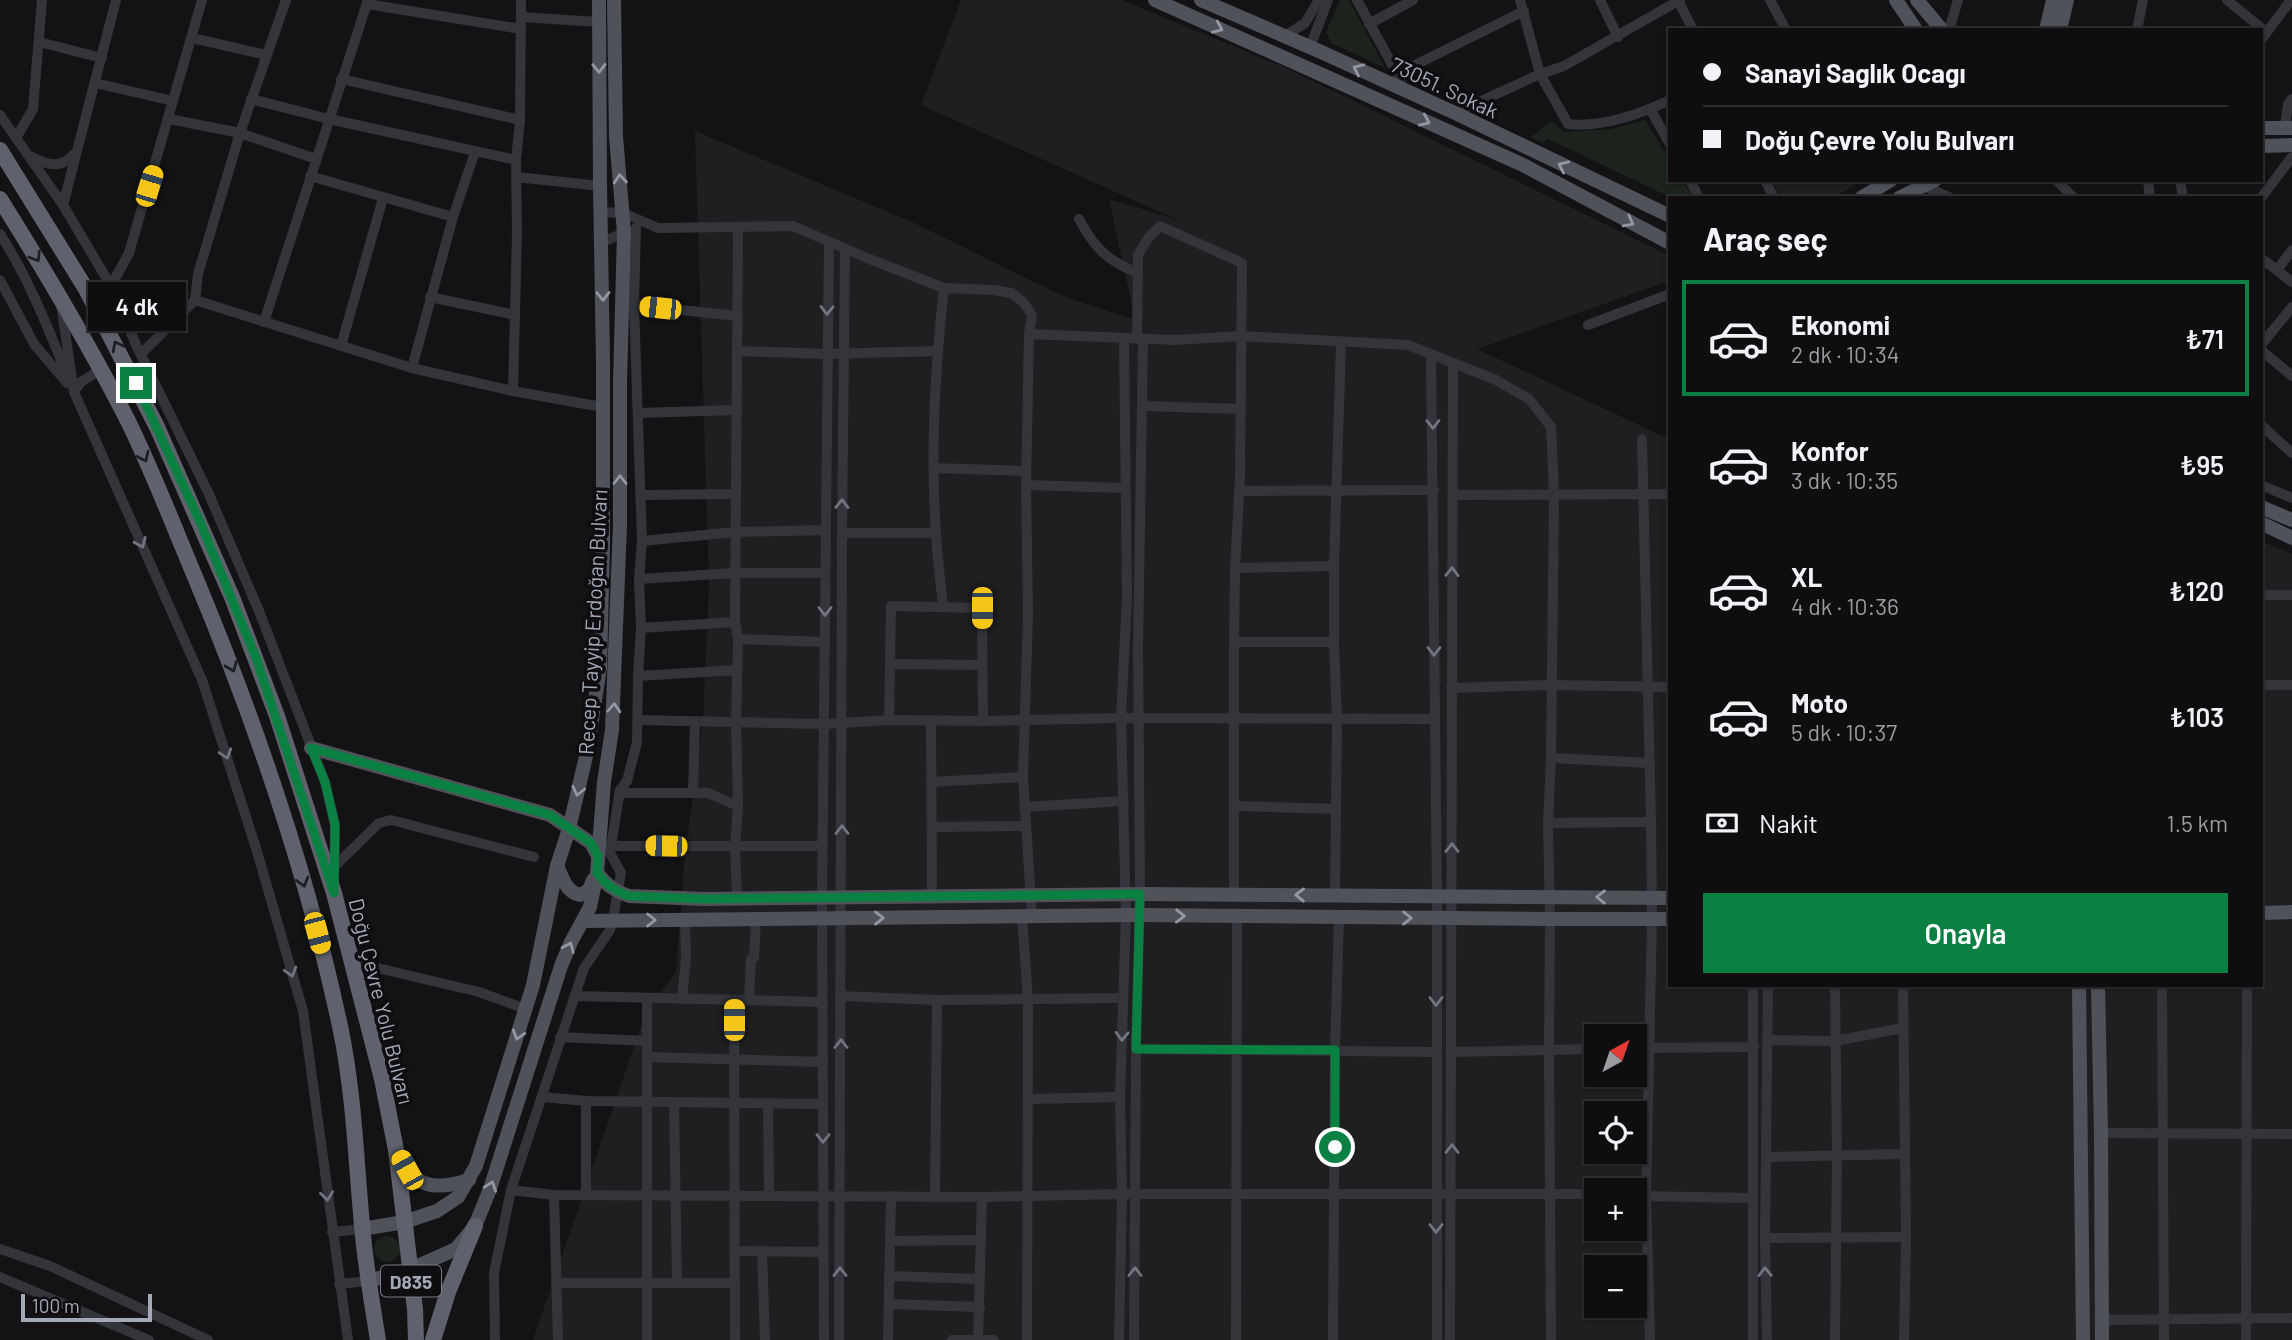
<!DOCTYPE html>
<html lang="tr">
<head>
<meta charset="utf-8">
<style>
	body { margin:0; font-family:Barlow,sans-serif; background:#171719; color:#f1f3f6; height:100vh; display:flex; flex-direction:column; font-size:26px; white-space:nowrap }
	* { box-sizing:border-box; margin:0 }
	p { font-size:23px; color:#9b9c9f }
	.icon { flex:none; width:38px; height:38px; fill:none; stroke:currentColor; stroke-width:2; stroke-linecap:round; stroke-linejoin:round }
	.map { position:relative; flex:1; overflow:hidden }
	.drawer { position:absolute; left:1668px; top:196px; width:595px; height:791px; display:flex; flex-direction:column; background:#0e0e10; border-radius:0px; box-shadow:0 2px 5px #0004,0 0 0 2px #2e2e30 }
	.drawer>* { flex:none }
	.top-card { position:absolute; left:1668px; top:28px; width:595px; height:154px; border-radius:0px; box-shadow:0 2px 5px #0004,0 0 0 2px #2e2e30; display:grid; align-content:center; height:154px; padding:0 35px; background:#0e0e10 }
	.needle { width:46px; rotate:40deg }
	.fabs { position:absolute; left:1584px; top:1024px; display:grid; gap:14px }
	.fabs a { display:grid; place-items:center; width:63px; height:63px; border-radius:0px; background:#0e0e10; box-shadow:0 2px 5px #0004,0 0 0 2px #2e2e30; font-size:35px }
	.scale { position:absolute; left:21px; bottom:18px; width:131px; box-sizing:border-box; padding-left:7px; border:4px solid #a4a9b7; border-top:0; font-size:19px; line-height:24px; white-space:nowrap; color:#a4a9b7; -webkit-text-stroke:5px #0e0e10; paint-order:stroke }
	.end { position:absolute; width:32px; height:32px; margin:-16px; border:9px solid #0b8043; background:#fff; box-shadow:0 0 0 4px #fff }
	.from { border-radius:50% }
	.bubble { position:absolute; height:49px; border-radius:0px; background:#0e0e10; box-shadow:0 2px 5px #0004,0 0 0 2px #2e2e30; font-size:23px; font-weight:600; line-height:49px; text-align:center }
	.car { position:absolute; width:21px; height:42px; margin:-21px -10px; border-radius:9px; box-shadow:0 0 5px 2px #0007; background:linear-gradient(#f5c518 24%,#345 0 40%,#f5c518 0 76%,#345 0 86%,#f5c518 0) }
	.top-card b { display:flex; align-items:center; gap:24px; height:66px; font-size:26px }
	.top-card b+b { border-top:2px solid #2e2e30 }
	.top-card i { width:18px; height:18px; background:#f1f3f6 }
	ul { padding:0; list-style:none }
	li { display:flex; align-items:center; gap:21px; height:116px; margin:0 14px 10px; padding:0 21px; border:4px solid transparent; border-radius:0px }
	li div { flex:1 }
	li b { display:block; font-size:26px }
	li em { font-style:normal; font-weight:600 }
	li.active { border-color:#0b8043 }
	li>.icon { width:63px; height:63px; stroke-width:1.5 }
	h2 { padding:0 35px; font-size:32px; line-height:84px }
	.pay { display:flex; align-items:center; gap:18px; height:77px; padding:0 35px; font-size:26px }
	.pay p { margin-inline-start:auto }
	.cta { display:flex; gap:14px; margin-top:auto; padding:14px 35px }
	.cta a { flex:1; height:80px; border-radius:0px; background:#0b8043; color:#fff; font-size:28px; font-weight:600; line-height:80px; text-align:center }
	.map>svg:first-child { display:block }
	.built { fill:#1f1f22; fill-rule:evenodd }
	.green { fill:#1b231c }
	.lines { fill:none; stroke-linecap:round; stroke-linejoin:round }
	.minor { stroke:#34353b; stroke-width:10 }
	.major { stroke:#50525a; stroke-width:14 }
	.highway { stroke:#5f626c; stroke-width:16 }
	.oneway { stroke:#9398a4 }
	.oneway2 { stroke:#1e1f22 }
	.oneway3 { stroke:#72757f }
	.route { stroke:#0b8043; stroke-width:9 }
	.labels { text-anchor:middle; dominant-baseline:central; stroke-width:7; stroke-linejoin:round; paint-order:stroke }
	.shield { fill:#0e0e10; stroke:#777a85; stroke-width:2 }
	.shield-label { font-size:19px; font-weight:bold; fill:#a4a9b7 }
	.street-label { font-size:21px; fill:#a4a9b7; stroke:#0e0e10 }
</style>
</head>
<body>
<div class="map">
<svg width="2292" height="1340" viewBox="0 0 2292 1340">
	<rect width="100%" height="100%" fill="#131315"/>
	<g class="built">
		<path d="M961 0H1122L1286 68 1668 255 1669 281 1477 349 1669 439 1670 985H2261V541L2292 554V1340H533L646 1012 676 972 685 855 703 721 709 580 695 131 912 222 1065 297 1135 320 1109 199 1178 220 921 105ZM1596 1036H1634V1074H1596ZM1596 1113H1634V1152H1596ZM1596 1190H1634V1228H1596ZM1596 1267H1634V1306H1596Z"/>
		<polygon points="1772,180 1863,180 1833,198 1781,198"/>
	</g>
	<g class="green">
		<polygon points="1340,0 1349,0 1385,68 1331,43 1326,32"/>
		<polygon points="1645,120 1669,159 1670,180 1682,180 1693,198 1672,198 1548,139 1542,143 1531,137 1552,121 1564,132 1611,129"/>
		<circle cx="387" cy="1249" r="13"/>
	</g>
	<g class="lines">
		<g class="minor">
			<polyline points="1357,0 1401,81"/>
			<path d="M1520 0 1540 74 1568 124C1601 128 1640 114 1670 100"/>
			<polyline points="1600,0 1618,37"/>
			<polyline points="1678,0 1693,30"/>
			<polyline points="1770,0 1786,30"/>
			<polyline points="2227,0 2266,32"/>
			<polyline points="367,4 521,29"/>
			<polyline points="521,17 598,22"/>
			<polyline points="1369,24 1413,0"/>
			<polyline points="1949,30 1958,0"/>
			<polyline points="2137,30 2143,0"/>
			<polyline points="1285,36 1305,23 1319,0"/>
			<polyline points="192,38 267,55"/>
			<polyline points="2261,40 2291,0"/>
			<polyline points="39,42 102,58"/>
			<polyline points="1310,47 1328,0"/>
			<polyline points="1397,74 1524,11"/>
			<polyline points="341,79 520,120"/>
			<polyline points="95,83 173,101"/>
			<polyline points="251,99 329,119 516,160"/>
			<polyline points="1650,109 1670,144"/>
			<polyline points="1455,113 1540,74 1564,66 1680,0"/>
			<polyline points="0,115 63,205 111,286 137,347 208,492 259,611 325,782 335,825 334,883"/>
			<polyline points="169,119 240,133 316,159"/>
			<polyline points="2285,128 2288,104 2292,99"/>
			<polyline points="16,138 33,109 42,0"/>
			<path d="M32 157C47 165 61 169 73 155"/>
			<polyline points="310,176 453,217"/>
			<polyline points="517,177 600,186"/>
			<polyline points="1690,180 1699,198"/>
			<polyline points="1765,180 1774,198"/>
			<polyline points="2056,180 2074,198"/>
			<polyline points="2148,180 2150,198"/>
			<polyline points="2180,180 2183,198"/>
			<polyline points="1924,186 1951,198"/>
			<polyline points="2261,198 2292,157"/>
			<polyline points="63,205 116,0"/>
			<polyline points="600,212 623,213 658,228 793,226 867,258 944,288 993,290 1012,293 1023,302 1032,315 1029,334 1026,485 1028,614 1023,777 1032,917"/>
			<path d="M1079 219C1095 249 1106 259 1137 273"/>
			<path d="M0 234C29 279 48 328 68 377"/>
			<polyline points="602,242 629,231"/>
			<polyline points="2261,258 2292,282"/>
			<polyline points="2277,270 2292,250"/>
			<polyline points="0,280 34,344 67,383"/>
			<polyline points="111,286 129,253 202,0"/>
			<polyline points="430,297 515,315"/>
			<polyline points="195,300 412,368 513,391 602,407"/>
			<polyline points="61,304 74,392 202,680 256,848 303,1011 348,1340"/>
			<polyline points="634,305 737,316"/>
			<polyline points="264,322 368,0"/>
			<polyline points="1588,325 1670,294"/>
			<polyline points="1029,334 1175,340 1240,336 1408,345 1496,380 1529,399 1551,427 1554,494 1551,758 1548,823 1550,919 1549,1050 1551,1340"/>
			<polyline points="1137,339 1138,255 1149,237 1160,226 1242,263 1240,478 1235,568 1234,642 1234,894"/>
			<polyline points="2261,345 2292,307"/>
			<polyline points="341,346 383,198"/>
			<polyline points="2261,350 2292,376"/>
			<polyline points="737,351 826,354 937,351"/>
			<polyline points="141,354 195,300 198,274 240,133 286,0"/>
			<polyline points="1431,355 1437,897 1437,1340"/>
			<polyline points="412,368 453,217 475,152"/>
			<polyline points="513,391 517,233 516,160 520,120 521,0"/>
			<polyline points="74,392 81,382 100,370"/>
			<polyline points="1143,406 1240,409"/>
			<polyline points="638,413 737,410"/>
			<polyline points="2261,425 2292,453"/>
			<polyline points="1642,439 1651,822 1652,918 1646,1196 1650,1340"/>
			<polyline points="934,468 1026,471"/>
			<polyline points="1026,485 1125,488"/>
			<polyline points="2261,485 2292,498"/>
			<polyline points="1239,491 1434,490"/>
			<polyline points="640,495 735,494"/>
			<polyline points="1453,495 1670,494"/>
			<polyline points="842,533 936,533"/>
			<polyline points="642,541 735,532 825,530"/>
			<polyline points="1235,568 1334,566"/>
			<polyline points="639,579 735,573 825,573"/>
			<polyline points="2261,595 2292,595"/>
			<path d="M943 607C941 583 937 558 936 533 930 451 935 369 944 288"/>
			<polyline points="641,628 735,622"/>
			<polyline points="738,639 825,642"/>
			<polyline points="1234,642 1334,642"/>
			<polyline points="890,664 982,665"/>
			<polyline points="638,676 737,670"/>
			<polyline points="2261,685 2292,685"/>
			<polyline points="1451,688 1551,685 1670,687"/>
			<polyline points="639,720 825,724 889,720 983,721 1121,718 1434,719"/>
			<polyline points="889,720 891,606 982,608 983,721"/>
			<polyline points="931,720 932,897"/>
			<polyline points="1551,758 1650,763"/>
			<polyline points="931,782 1023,777"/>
			<polyline points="619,793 708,793 738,806"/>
			<polyline points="693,793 695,721"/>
			<polyline points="1235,806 1336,809"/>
			<polyline points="1024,807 1124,801"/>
			<polyline points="1548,823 1651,822"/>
			<polyline points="932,827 1025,826"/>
			<polyline points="611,846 823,846"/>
			<polyline points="335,866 379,823 391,820 534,857"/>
			<polyline points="1335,895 1337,720 1334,642 1334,566 1341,343"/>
			<polyline points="737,898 735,847 738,806 736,723 738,639 735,622 738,228"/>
			<polyline points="1022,917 1028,999 1027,1340"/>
			<polyline points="352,962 479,992 526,1009"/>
			<polyline points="1903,985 1906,1237 1904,1340"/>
			<polyline points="2162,985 2164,1340"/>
			<polyline points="575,996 823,1002"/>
			<polyline points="841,996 937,1000 1123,998"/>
			<polyline points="647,998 647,1340"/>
			<polyline points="682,999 686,959 685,920"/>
			<polyline points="734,1000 735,1340"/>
			<polyline points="749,1000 751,959 754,958 756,920"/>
			<polyline points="560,1037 647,1041"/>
			<polyline points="1768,1040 1836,1041 1902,1028"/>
			<polyline points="1634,1048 1754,1047"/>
			<polyline points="1136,1049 1437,1052"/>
			<polyline points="1451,1052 1596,1049"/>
			<polyline points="647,1057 823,1062"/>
			<polyline points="542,1097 586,1101 823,1104"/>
			<polyline points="1028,1099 1120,1097"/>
			<polyline points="586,1101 586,1195"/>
			<polyline points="674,1102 677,1283"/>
			<polyline points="768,1103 769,1196"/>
			<polyline points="2101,1133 2292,1134"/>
			<polyline points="1767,1157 1904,1154"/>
			<polyline points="511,1190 554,1195 982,1197 1122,1194 1596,1194"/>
			<polyline points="554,1195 558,1340"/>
			<polyline points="935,1196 937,1000"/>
			<polyline points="1634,1196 1753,1198"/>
			<polyline points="332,1232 362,1229"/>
			<polyline points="1765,1238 1906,1237"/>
			<polyline points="890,1241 981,1240"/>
			<polyline points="0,1249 50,1266 208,1340"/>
			<polyline points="735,1251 823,1252"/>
			<polyline points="762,1251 765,1340"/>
			<polyline points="889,1276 980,1279"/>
			<polyline points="0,1277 149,1340"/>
			<polyline points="556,1283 735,1283"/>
			<polyline points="339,1284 368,1281"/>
			<polyline points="889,1304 980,1307"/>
			<polyline points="2102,1320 2292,1318"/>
			<polyline points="495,1340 494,1273 511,1190 584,968 610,930 613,919 621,873 610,853 620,790 627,781 637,742 638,676 641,628 639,579 642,541 634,305 636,228"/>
			<polyline points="824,1340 822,898 829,242"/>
			<polyline points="839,1340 842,533 845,249"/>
			<polyline points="888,1340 891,1196"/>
			<polyline points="952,1340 994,1340"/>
			<polyline points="978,1340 982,1197"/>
			<polyline points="1119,1340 1122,1194 1120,1097 1126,915 1121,718 1127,598 1124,338"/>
			<polyline points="1134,1340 1136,1049 1140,894 1138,646 1143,339"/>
			<polyline points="1236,1340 1237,917"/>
			<polyline points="1333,1340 1335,1050 1339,918"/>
			<polyline points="1450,1340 1453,364"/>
			<polyline points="1753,1340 1753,985"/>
			<polyline points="1767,1340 1765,1238 1768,985"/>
			<polyline points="1835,1340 1837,1155 1835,985"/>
			<polyline points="2246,1340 2247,985"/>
		</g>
		<g class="major">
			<polyline points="1155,0 1521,164 1670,243"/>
			<polyline points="1201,0 1319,51 1455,113 1670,216"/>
			<polyline points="1896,0 1916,30"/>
			<polyline points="1917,0 1942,30"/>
			<polyline points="2046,30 2053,0"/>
			<polyline points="2060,30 2067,0"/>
			<polyline points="2261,128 2292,128"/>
			<polyline points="2261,146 2292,145"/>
			<polyline points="1861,198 1891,180"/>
			<polyline points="1899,198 1935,180"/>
			<polyline points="2261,507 2292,520"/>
			<polyline points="2261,523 2292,538"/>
			<polyline points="311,748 550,815 591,843 598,856"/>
			<path d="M557 866C563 878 566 892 580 895L589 890 593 880"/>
			<path d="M597 873C606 885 615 891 629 896L705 899 1140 894 1670 898"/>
			<polyline points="2261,913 2292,912"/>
			<polyline points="583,921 1140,915 1550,919 1670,919"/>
			<polyline points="2079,985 2083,1340"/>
			<polyline points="2098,985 2101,1133 2102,1340"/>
			<path d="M398 1155C416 1188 434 1191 469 1180"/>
			<polyline points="362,1229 404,1222 437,1211 458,1197 476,1166 533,985 557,866 569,829 587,752 600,668 603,545 603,361 600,186 599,0"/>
			<polyline points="368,1281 409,1270 456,1249 475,1226 490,1189 561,966 571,942 590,907 597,873 604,782 612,730 620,525 620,383 624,233 616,136 614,0"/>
		</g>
		<g class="highway">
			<polyline points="0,150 86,289 157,427 232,597 277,716 334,893 382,1079 396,1150 415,1309 416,1340"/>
			<path d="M0 199C45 271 89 344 128 421 152 470 172 522 193 572 255 720 308 874 341 1031 354 1095 356 1160 362 1225 365 1264 372 1302 378 1340"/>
			<polyline points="433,1340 448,1292 475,1226"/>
		</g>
	</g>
	<defs><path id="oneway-chevron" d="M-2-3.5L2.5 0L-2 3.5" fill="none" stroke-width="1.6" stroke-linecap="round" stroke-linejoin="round" transform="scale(1.75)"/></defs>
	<g class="oneway">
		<use href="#oneway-chevron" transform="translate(1218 28) rotate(24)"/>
		<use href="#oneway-chevron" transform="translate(599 68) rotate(89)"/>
		<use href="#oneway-chevron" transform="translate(1358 69) rotate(-155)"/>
		<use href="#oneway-chevron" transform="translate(1425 121) rotate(24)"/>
		<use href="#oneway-chevron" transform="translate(1563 166) rotate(-155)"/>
		<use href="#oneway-chevron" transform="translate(620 179) rotate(-95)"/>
		<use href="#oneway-chevron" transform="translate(1629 222) rotate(28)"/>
		<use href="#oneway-chevron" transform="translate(603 296) rotate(89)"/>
		<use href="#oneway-chevron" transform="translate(620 480) rotate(-90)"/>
		<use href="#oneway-chevron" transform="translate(614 708) rotate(-87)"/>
		<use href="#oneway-chevron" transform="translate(578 791) rotate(103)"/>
		<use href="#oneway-chevron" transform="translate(1300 895) rotate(-179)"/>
		<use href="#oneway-chevron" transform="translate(1601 897) rotate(-180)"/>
		<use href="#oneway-chevron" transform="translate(1180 916) rotate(1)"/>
		<use href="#oneway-chevron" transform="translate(879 918) rotate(-1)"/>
		<use href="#oneway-chevron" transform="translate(1407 918)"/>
		<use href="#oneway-chevron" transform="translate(651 920)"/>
		<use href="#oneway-chevron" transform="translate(569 947) rotate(-66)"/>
		<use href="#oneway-chevron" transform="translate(518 1035) rotate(107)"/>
		<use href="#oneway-chevron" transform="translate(491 1186) rotate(-71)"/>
	</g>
	<g class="oneway2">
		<use href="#oneway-chevron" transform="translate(36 257) rotate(58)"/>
		<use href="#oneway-chevron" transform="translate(117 346) rotate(-117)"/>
		<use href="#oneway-chevron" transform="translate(144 457) rotate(65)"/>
		<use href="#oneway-chevron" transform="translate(232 667) rotate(68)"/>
		<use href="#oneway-chevron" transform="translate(303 882) rotate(74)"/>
	</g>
	<g class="oneway3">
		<use href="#oneway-chevron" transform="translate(827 310) rotate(91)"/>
		<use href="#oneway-chevron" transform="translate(1433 424) rotate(89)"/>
		<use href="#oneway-chevron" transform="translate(842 504) rotate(-89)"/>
		<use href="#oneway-chevron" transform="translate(141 543) rotate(66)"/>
		<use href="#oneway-chevron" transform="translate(1452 572) rotate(-89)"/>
		<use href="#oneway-chevron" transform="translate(825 611) rotate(90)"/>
		<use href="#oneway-chevron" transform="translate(1434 651) rotate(90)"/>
		<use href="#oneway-chevron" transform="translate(226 754) rotate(72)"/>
		<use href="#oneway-chevron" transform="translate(842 830) rotate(-90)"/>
		<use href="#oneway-chevron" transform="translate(1452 848) rotate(-90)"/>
		<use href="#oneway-chevron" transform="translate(291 972) rotate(74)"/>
		<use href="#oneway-chevron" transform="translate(1436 1001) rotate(90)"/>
		<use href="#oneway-chevron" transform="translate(1122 1036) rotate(92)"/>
		<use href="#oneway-chevron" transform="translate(841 1044) rotate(-90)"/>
		<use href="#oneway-chevron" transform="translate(823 1138) rotate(90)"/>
		<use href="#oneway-chevron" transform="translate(1452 1149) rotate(-90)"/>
		<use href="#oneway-chevron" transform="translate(327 1196) rotate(83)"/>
		<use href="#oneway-chevron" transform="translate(1436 1228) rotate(90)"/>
		<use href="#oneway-chevron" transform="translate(840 1272) rotate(-90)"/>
		<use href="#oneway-chevron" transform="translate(1135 1272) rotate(-90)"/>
		<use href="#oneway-chevron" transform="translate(1765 1272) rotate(-91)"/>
	</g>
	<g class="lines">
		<path class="route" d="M136 383 200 522 256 658 334 893 335 825 325 782 311 748 550 815 591 843 598 856 597 873C606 885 615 891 629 896L705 899 1140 894 1136 1049 1335 1050V1147"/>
	</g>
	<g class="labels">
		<rect class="shield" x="381" y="1265.5" width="60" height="31" rx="5"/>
		<g class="shield-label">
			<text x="411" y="1281">D835</text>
		</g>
		<g class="street-label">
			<text transform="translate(1445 87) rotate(25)">73051. Sokak</text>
			<text transform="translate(592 622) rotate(-87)">Recep Tayyip Erdoğan Bulvarı</text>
			<text transform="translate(382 1001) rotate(76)">Doğu Çevre Yolu Bulvarı</text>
		</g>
	</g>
</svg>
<div class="fabs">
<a><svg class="needle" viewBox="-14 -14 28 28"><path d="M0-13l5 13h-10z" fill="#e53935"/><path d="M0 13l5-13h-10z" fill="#9b9c9f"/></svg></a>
<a><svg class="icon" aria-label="locate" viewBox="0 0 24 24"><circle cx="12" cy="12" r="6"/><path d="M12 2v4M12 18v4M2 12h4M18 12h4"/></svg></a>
<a>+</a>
<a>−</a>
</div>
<div class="scale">100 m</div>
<i class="end from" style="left:1335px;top:1147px"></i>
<i class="end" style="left:136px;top:383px"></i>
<div class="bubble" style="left:88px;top:282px;width:98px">4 dk</div>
<i class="car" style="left:149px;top:186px;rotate:17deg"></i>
<i class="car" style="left:660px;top:308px;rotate:276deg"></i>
<i class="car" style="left:982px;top:608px;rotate:180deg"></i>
<i class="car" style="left:666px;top:846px;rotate:271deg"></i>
<i class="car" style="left:317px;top:933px;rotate:165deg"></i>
<i class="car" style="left:734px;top:1020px;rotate:0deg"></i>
<i class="car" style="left:407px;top:1170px;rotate:331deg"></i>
<div class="top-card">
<b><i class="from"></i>Sanayi Saglık Ocagı</b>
<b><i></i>Doğu Çevre Yolu Bulvarı</b>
</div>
<section class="drawer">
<h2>Araç seç</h2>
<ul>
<li class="active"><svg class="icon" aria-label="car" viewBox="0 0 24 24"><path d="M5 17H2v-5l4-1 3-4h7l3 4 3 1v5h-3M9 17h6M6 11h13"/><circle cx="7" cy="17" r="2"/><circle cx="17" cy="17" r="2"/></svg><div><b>Ekonomi</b><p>2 dk · 10:34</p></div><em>₺71</em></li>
<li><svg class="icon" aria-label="car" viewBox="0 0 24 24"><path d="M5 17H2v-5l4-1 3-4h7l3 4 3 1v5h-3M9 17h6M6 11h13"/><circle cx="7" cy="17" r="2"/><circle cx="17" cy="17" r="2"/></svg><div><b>Konfor</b><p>3 dk · 10:35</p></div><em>₺95</em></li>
<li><svg class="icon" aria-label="car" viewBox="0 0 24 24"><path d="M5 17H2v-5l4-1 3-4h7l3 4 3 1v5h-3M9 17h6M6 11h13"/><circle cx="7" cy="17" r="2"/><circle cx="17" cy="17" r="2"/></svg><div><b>XL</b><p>4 dk · 10:36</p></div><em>₺120</em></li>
<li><svg class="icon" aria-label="car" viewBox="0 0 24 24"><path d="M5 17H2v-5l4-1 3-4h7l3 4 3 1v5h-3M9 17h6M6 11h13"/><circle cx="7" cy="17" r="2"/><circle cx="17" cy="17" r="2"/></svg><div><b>Moto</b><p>5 dk · 10:37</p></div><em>₺103</em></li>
</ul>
<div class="pay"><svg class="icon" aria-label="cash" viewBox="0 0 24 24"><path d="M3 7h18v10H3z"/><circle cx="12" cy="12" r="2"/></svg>Nakit<p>1.5 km</p></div>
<div class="cta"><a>Onayla</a></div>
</section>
</div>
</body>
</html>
